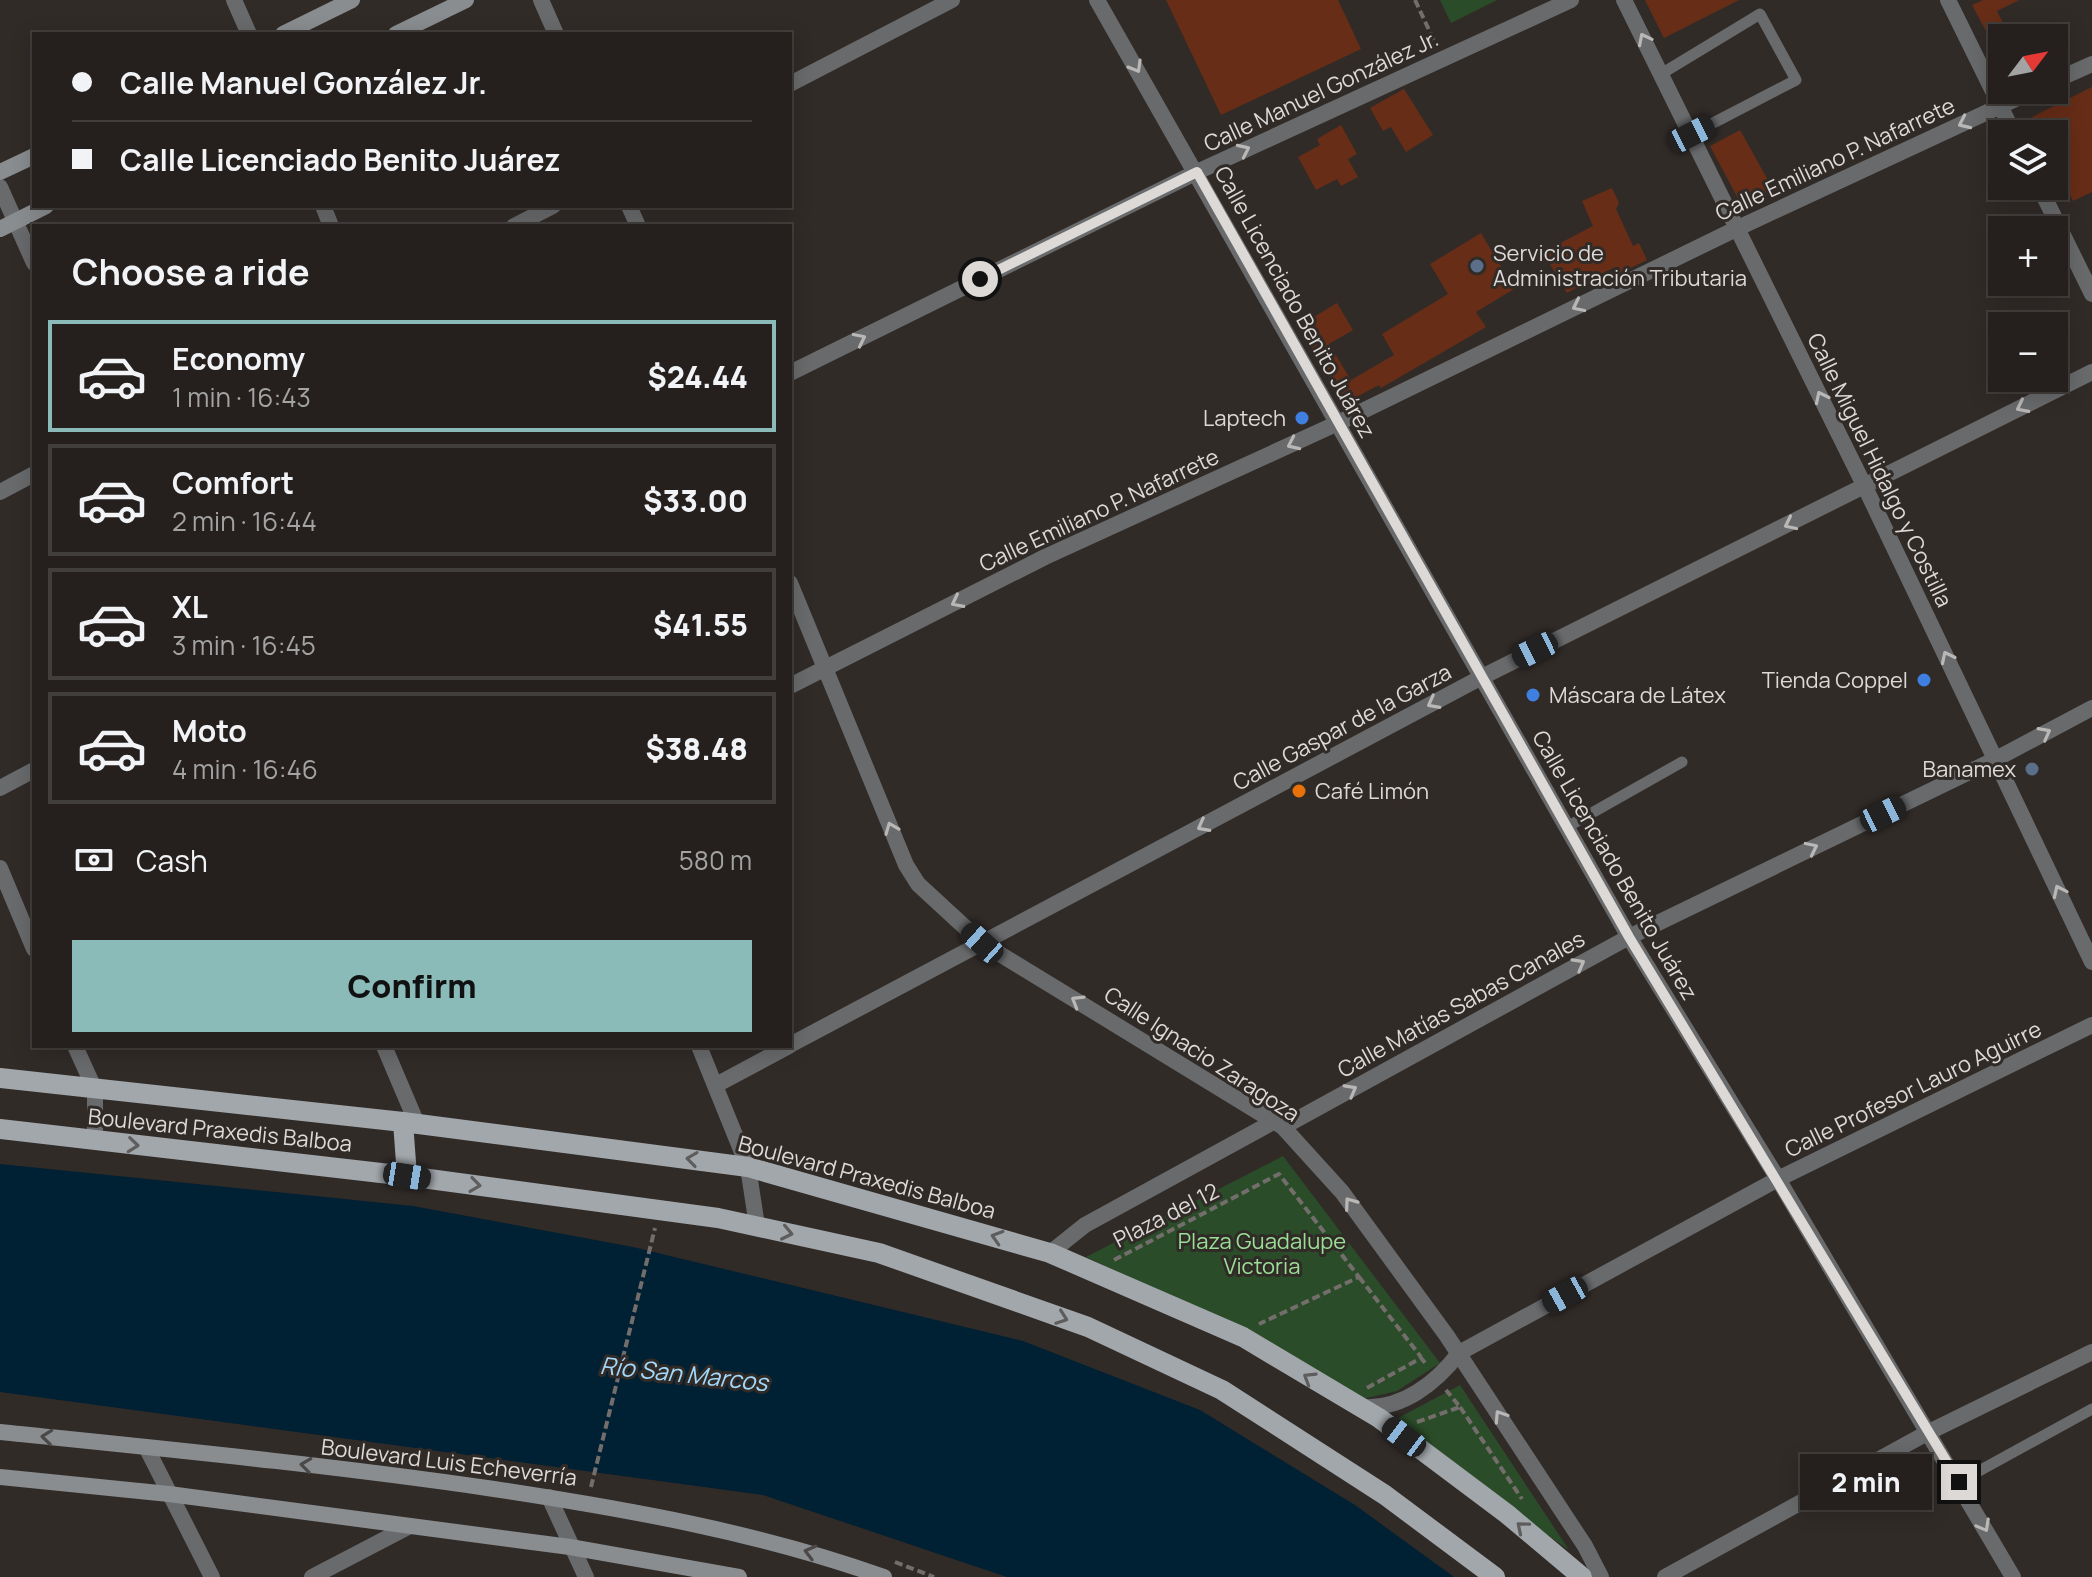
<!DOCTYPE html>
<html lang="en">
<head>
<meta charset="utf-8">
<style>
	body { margin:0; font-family:Manrope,sans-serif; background:#2d2827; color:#f1f3f6; height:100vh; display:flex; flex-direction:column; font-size:30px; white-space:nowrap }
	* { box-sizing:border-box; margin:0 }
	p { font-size:26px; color:#a3a3a4 }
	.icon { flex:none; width:44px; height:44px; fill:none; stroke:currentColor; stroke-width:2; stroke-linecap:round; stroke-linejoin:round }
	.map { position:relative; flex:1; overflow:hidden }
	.sheet { position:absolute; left:32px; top:224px; width:760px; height:824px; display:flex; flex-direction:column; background:#25201e; border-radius:0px; box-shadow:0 4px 20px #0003,0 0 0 2px #423e3c }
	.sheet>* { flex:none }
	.banner { position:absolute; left:32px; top:32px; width:760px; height:176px; border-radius:0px; box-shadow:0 4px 20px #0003,0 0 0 2px #423e3c; display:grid; align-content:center; height:176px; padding:0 40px; background:#25201e }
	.needle { width:52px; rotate:58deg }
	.controls { position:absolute; left:1988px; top:24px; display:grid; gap:16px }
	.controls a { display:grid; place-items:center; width:80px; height:80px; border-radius:0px; background:#25201e; box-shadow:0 4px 20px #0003,0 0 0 2px #423e3c; font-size:40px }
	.end { position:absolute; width:36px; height:36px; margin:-18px; border:10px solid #ddd9d7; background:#111; box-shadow:0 0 0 4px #111 }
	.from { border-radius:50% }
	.bubble { position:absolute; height:56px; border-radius:0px; background:#25201e; box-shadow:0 4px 20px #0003,0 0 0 2px #423e3c; font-size:26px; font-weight:800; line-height:56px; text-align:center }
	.car { position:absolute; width:24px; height:48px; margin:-24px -12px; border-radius:10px; box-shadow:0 0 6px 2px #0007; background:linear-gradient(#222 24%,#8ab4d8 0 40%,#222 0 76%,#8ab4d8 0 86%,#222 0) }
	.banner b { display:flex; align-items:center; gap:28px; height:76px; font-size:30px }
	.banner b+b { border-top:2px solid #423e3c }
	.banner i { width:20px; height:20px; background:#f1f3f6 }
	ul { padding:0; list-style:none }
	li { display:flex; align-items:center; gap:24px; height:112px; margin:0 16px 12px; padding:0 24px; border:4px solid #423e3c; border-radius:0px }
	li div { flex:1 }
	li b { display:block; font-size:30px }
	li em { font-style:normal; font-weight:800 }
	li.current { border-color:#8bbbb9 }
	li>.icon { width:72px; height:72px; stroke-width:1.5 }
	h2 { padding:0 40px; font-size:36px; line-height:96px }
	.pay { display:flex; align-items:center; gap:20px; height:88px; padding:0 40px; font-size:30px }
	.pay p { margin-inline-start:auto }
	.action { display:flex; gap:16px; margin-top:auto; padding:16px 40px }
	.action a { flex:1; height:92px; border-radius:0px; background:#8bbbb9; color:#111; font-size:32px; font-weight:800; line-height:92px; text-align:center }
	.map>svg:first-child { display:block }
	.green { fill:#2b4c29 }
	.water { fill:#002033 }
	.building { fill:#672d17 }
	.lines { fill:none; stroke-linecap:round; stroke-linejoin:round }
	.path { stroke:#736e6c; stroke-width:4; stroke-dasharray:8 4; stroke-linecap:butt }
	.service { stroke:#686a6c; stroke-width:11 }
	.minor { stroke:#686a6c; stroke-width:16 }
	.tertiary { stroke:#686a6c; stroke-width:16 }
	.secondary { stroke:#898d90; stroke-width:16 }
	.primary { stroke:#a2a7ac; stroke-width:20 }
	.oneway { stroke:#bab8b7 }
	.oneway2 { stroke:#5e5d5d }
	.oneway3 { stroke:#4b4847 }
	.route { stroke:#ddd9d7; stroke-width:10 }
	.service-dot { fill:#5c6f8a; stroke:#312b28; stroke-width:3 }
	.shop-dot { fill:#3f7fe0; stroke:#312b28; stroke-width:3 }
	.food-dot { fill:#e8710a; stroke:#312b28; stroke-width:3 }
	.labels { text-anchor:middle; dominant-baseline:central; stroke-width:6; stroke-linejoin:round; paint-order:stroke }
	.street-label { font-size:22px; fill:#ddd9d7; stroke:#312b28 }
	.poi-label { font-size:22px; fill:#ddd9d7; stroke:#312b28; text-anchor:start }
	.park-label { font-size:22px; fill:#9bdf96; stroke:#312b28 }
	.water-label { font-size:24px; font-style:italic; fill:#a3d8fa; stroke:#312b28 }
</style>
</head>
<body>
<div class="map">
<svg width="2092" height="1577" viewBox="0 0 2092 1577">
	<rect width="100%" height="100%" fill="#312b28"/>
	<g class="green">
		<polygon points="1440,0 1497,0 1451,23"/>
		<polygon points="1283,1156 1440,1363 1397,1391 1362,1399 1261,1338 1086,1257"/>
		<polygon points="1460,1385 1569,1550 1387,1424"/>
	</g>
	<polygon class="water" points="0,1164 413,1206 633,1247 1023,1341 1200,1410 1355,1505 1454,1577 1007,1577 763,1495 0,1392"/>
	<g class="building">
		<polygon points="1166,0 1338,0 1361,49 1221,115"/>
		<polygon points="1645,0 1739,0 1664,38"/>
		<polygon points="1983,0 2019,0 1997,11 2002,21 2002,61 1972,5"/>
		<polygon points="2092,87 2092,192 2073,201 2054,162 2054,134 2040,134 2032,117"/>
		<polygon points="1404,89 1433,135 1406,152 1391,127 1383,131 1370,108"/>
		<polygon points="1341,125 1357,154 1348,159 1358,177 1341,186 1337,179 1316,190 1298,157 1320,145 1317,139"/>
		<polygon points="1740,130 1773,189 1742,206 1710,146"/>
		<polygon points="1612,188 1619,203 1616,209 1633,246 1639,243 1647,260 1616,275 1613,268 1567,293 1543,252 1593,226 1582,201"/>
		<polygon points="1481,233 1514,289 1476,312 1486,327 1381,388 1379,385 1345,403 1299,326 1337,303 1353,330 1329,344 1351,380 1394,355 1382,334 1448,294 1430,264"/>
	</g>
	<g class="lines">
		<g class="path">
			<polyline points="1415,0 1436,45"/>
			<polyline points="1114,1260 1279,1174 1359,1277 1259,1324"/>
			<polyline points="1359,1277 1421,1357"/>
			<polyline points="1367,1388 1421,1358 1426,1364"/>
			<polyline points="1460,1407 1522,1499"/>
			<polyline points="1417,1422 1460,1407 1446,1390"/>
			<polyline points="591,1487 655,1228"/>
			<polyline points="895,1562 934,1577"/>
		</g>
		<g class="service">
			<polyline points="1661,74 1760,14 1796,80 1692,134"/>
			<polyline points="1567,827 1682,762"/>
			<polyline points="1959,1482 2092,1409"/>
		</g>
		<g class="minor">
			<polyline points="234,0 249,34"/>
			<polyline points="541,0 556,34"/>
			<polyline points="1624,0 1865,487 2092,962"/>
			<polyline points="1948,0 2014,134"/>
			<polyline points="2054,81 2092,64"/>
			<polyline points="790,84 952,0"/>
			<polyline points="2039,186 2092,294"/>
			<polyline points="0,187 34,263"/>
			<polyline points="323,206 331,226"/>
			<polyline points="629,206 638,226"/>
			<polyline points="514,226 553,206"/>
			<polyline points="790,373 1197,172 1571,0"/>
			<polyline points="0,492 34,474"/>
			<polyline points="790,583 906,865 918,884 982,943 1283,1127 1342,1192 1447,1336 1585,1546 1601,1577"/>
			<polyline points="790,686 1045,557 1338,423 1738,228 2035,90"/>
			<polyline points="0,788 34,770"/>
			<polyline points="0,868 34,949"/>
			<polyline points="790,1045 1480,678 2092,372"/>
			<polyline points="75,1046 95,1090 95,1140"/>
			<polyline points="384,1046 418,1126"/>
			<polyline points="699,1046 748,1167 757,1226"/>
			<polyline points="716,1085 789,1046"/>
			<polyline points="1283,1127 1629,937 1996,759 2092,708"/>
			<polyline points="1050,1253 1085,1225 1273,1122"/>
			<path d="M1362 1407C1402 1410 1436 1383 1459 1353L1778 1179 2092 1025"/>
			<polyline points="549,1497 586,1577"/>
			<polyline points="312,1577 410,1526"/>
			<polyline points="1665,1577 1927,1433 2092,1352"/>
		</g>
		<g class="tertiary">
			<polyline points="1097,0 1629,937 1778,1179 2013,1577"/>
			<polyline points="146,1447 212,1577"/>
		</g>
		<g class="secondary">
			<polyline points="283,34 352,0"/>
			<polyline points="396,34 466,0"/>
			<polyline points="0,172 34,156"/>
			<polyline points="0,229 46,206"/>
			<path d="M0 1432C165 1449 330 1465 494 1489 626 1509 757 1532 884 1577"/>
			<polyline points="0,1477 169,1494 570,1547 739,1577"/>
		</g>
		<g class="primary">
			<polyline points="0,1078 403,1122 748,1167 1050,1253 1243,1337 1379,1418 1507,1514 1582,1577"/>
			<polyline points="403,1122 407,1176"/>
			<polyline points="0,1129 407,1176 718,1218 879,1253 1088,1327 1222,1390 1385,1495 1495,1577"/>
		</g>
	</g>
	<defs><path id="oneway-chevron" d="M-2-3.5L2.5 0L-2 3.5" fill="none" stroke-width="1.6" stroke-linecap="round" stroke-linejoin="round" transform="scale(2)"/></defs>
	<g class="oneway">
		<use href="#oneway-chevron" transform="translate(1644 39) rotate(-117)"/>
		<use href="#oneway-chevron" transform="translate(1136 67) rotate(60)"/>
		<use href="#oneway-chevron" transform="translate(1964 123) rotate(155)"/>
		<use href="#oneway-chevron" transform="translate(1244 150) rotate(-25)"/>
		<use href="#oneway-chevron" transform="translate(1578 306) rotate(154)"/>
		<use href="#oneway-chevron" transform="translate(860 339) rotate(-26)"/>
		<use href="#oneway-chevron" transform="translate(1821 397) rotate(-116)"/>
		<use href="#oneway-chevron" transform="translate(2022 407) rotate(153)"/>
		<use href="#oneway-chevron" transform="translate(1293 444) rotate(155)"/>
		<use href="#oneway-chevron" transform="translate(1790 524) rotate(154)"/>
		<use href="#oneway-chevron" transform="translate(957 602) rotate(153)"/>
		<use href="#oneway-chevron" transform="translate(1947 657) rotate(-116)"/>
		<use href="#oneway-chevron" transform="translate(1433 703) rotate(152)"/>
		<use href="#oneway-chevron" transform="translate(2045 733) rotate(-28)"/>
		<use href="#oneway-chevron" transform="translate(1203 826) rotate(152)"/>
		<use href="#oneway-chevron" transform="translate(891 828) rotate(-112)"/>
		<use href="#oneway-chevron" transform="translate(1812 848) rotate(-26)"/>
		<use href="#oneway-chevron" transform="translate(2059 891) rotate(-115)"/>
		<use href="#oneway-chevron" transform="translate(1579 964) rotate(-29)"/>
		<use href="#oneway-chevron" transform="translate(1077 1001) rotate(-149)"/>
		<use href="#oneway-chevron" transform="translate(1351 1090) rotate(-29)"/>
		<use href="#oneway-chevron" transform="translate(1350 1203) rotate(-126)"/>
		<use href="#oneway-chevron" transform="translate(1500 1416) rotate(-123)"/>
		<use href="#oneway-chevron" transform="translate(1984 1526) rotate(61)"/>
	</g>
	<g class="oneway2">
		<use href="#oneway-chevron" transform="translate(133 1145) rotate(6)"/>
		<use href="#oneway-chevron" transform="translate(692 1159) rotate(-172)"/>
		<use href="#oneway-chevron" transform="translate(475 1185) rotate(8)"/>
		<use href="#oneway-chevron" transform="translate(787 1233) rotate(12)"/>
		<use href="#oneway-chevron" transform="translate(997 1237) rotate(-163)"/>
		<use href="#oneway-chevron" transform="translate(1062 1318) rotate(20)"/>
		<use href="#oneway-chevron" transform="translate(1309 1378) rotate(-148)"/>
		<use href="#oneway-chevron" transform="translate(1522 1527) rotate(-140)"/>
	</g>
	<g class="oneway3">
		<use href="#oneway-chevron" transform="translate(47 1437) rotate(-174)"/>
		<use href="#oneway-chevron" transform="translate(306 1465) rotate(-173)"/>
		<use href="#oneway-chevron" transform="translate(810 1552) rotate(-165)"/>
	</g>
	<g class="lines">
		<polyline class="route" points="980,279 1197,172 1629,937 1959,1482"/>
	</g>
	<g class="service-dot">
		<circle cx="1477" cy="266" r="8"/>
		<circle cx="2032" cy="769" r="8"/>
	</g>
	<g class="shop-dot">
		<circle cx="1302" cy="418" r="8"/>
		<circle cx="1924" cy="680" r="8"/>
		<circle cx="1533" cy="695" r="8"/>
	</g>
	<circle class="food-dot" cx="1299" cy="791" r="8"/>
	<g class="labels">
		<g class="street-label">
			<text transform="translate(1321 91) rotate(-25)">Calle Manuel González Jr.</text>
			<text transform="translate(1835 159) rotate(-25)">Calle Emiliano P. Nafarrete</text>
			<text transform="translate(1295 302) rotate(61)">Calle Licenciado Benito Juárez</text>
			<text transform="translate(1880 470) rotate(64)">Calle Miguel Hidalgo y Costilla</text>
			<text transform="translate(1099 510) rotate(-25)">Calle Emiliano P. Nafarrete</text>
			<text transform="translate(1342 727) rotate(-28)">Calle Gaspar de la Garza</text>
			<text transform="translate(1615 865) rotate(60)">Calle Licenciado Benito Juárez</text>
			<text transform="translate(1461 1004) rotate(-29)">Calle Matías Sabas Canales</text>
			<text transform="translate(1202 1054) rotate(33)">Calle Ignacio Zaragoza</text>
			<text transform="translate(1913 1089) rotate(-26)">Calle Profesor Lauro Aguirre</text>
			<text transform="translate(220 1130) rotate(6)">Boulevard Praxedis Balboa</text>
			<text transform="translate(867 1177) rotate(15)">Boulevard Praxedis Balboa</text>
			<text transform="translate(1166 1215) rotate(-27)">Plaza del 12</text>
			<text transform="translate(449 1462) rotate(7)">Boulevard Luis Echeverría</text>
		</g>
		<g class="poi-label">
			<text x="1493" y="253">Servicio de<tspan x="1493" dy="25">Administración Tributaria</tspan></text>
			<text x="1286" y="418" text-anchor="end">Laptech</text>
			<text x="1908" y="680" text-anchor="end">Tienda Coppel</text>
			<text x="1549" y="695">Máscara de Látex</text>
			<text x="2016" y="769" text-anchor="end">Banamex</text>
			<text x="1315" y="791">Café Limón</text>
		</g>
		<g class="park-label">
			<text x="1262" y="1241">Plaza Guadalupe<tspan x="1262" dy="25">Victoria</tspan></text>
		</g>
		<g class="water-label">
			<text transform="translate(684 1373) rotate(6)">Río San Marcos</text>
		</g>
	</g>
</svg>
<div class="controls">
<a><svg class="needle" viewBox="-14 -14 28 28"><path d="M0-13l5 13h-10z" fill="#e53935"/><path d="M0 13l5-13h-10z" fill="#a3a3a4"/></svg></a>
<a><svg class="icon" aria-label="layers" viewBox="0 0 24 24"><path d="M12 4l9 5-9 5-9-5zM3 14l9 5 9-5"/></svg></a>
<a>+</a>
<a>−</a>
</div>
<i class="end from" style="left:980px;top:279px"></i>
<i class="end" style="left:1959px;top:1482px"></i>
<div class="bubble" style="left:1800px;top:1454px;width:132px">2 min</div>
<i class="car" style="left:1692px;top:134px;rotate:63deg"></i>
<i class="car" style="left:1535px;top:650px;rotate:244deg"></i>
<i class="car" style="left:1883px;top:814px;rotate:64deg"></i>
<i class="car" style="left:982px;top:943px;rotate:312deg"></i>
<i class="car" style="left:407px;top:1176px;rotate:99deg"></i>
<i class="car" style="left:1565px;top:1295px;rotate:241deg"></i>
<i class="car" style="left:1404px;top:1437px;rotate:307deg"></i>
<div class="banner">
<b><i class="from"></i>Calle Manuel González Jr.</b>
<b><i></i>Calle Licenciado Benito Juárez</b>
</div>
<section class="sheet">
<h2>Choose a ride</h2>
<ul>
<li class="current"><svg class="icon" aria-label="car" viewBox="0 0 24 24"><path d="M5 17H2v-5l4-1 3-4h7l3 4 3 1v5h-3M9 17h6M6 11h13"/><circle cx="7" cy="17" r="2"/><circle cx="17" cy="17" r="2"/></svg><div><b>Economy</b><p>1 min · 16:43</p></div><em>$24.44</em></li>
<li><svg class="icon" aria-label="car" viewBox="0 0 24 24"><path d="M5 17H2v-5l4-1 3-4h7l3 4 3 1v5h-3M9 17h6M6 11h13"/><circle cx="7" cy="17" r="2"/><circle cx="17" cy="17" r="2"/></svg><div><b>Comfort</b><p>2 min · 16:44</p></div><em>$33.00</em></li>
<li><svg class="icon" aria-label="car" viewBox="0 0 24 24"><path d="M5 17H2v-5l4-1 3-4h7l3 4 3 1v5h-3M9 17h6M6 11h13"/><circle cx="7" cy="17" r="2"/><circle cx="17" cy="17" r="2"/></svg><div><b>XL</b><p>3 min · 16:45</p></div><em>$41.55</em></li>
<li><svg class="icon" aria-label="car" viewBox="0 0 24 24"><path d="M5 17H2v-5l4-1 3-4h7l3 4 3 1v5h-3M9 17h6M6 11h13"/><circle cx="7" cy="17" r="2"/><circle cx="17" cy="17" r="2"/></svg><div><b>Moto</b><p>4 min · 16:46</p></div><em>$38.48</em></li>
</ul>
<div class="pay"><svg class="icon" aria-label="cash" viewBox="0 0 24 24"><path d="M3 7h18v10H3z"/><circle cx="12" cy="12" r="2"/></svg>Cash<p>580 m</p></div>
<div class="action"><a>Confirm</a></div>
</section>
</div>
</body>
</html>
